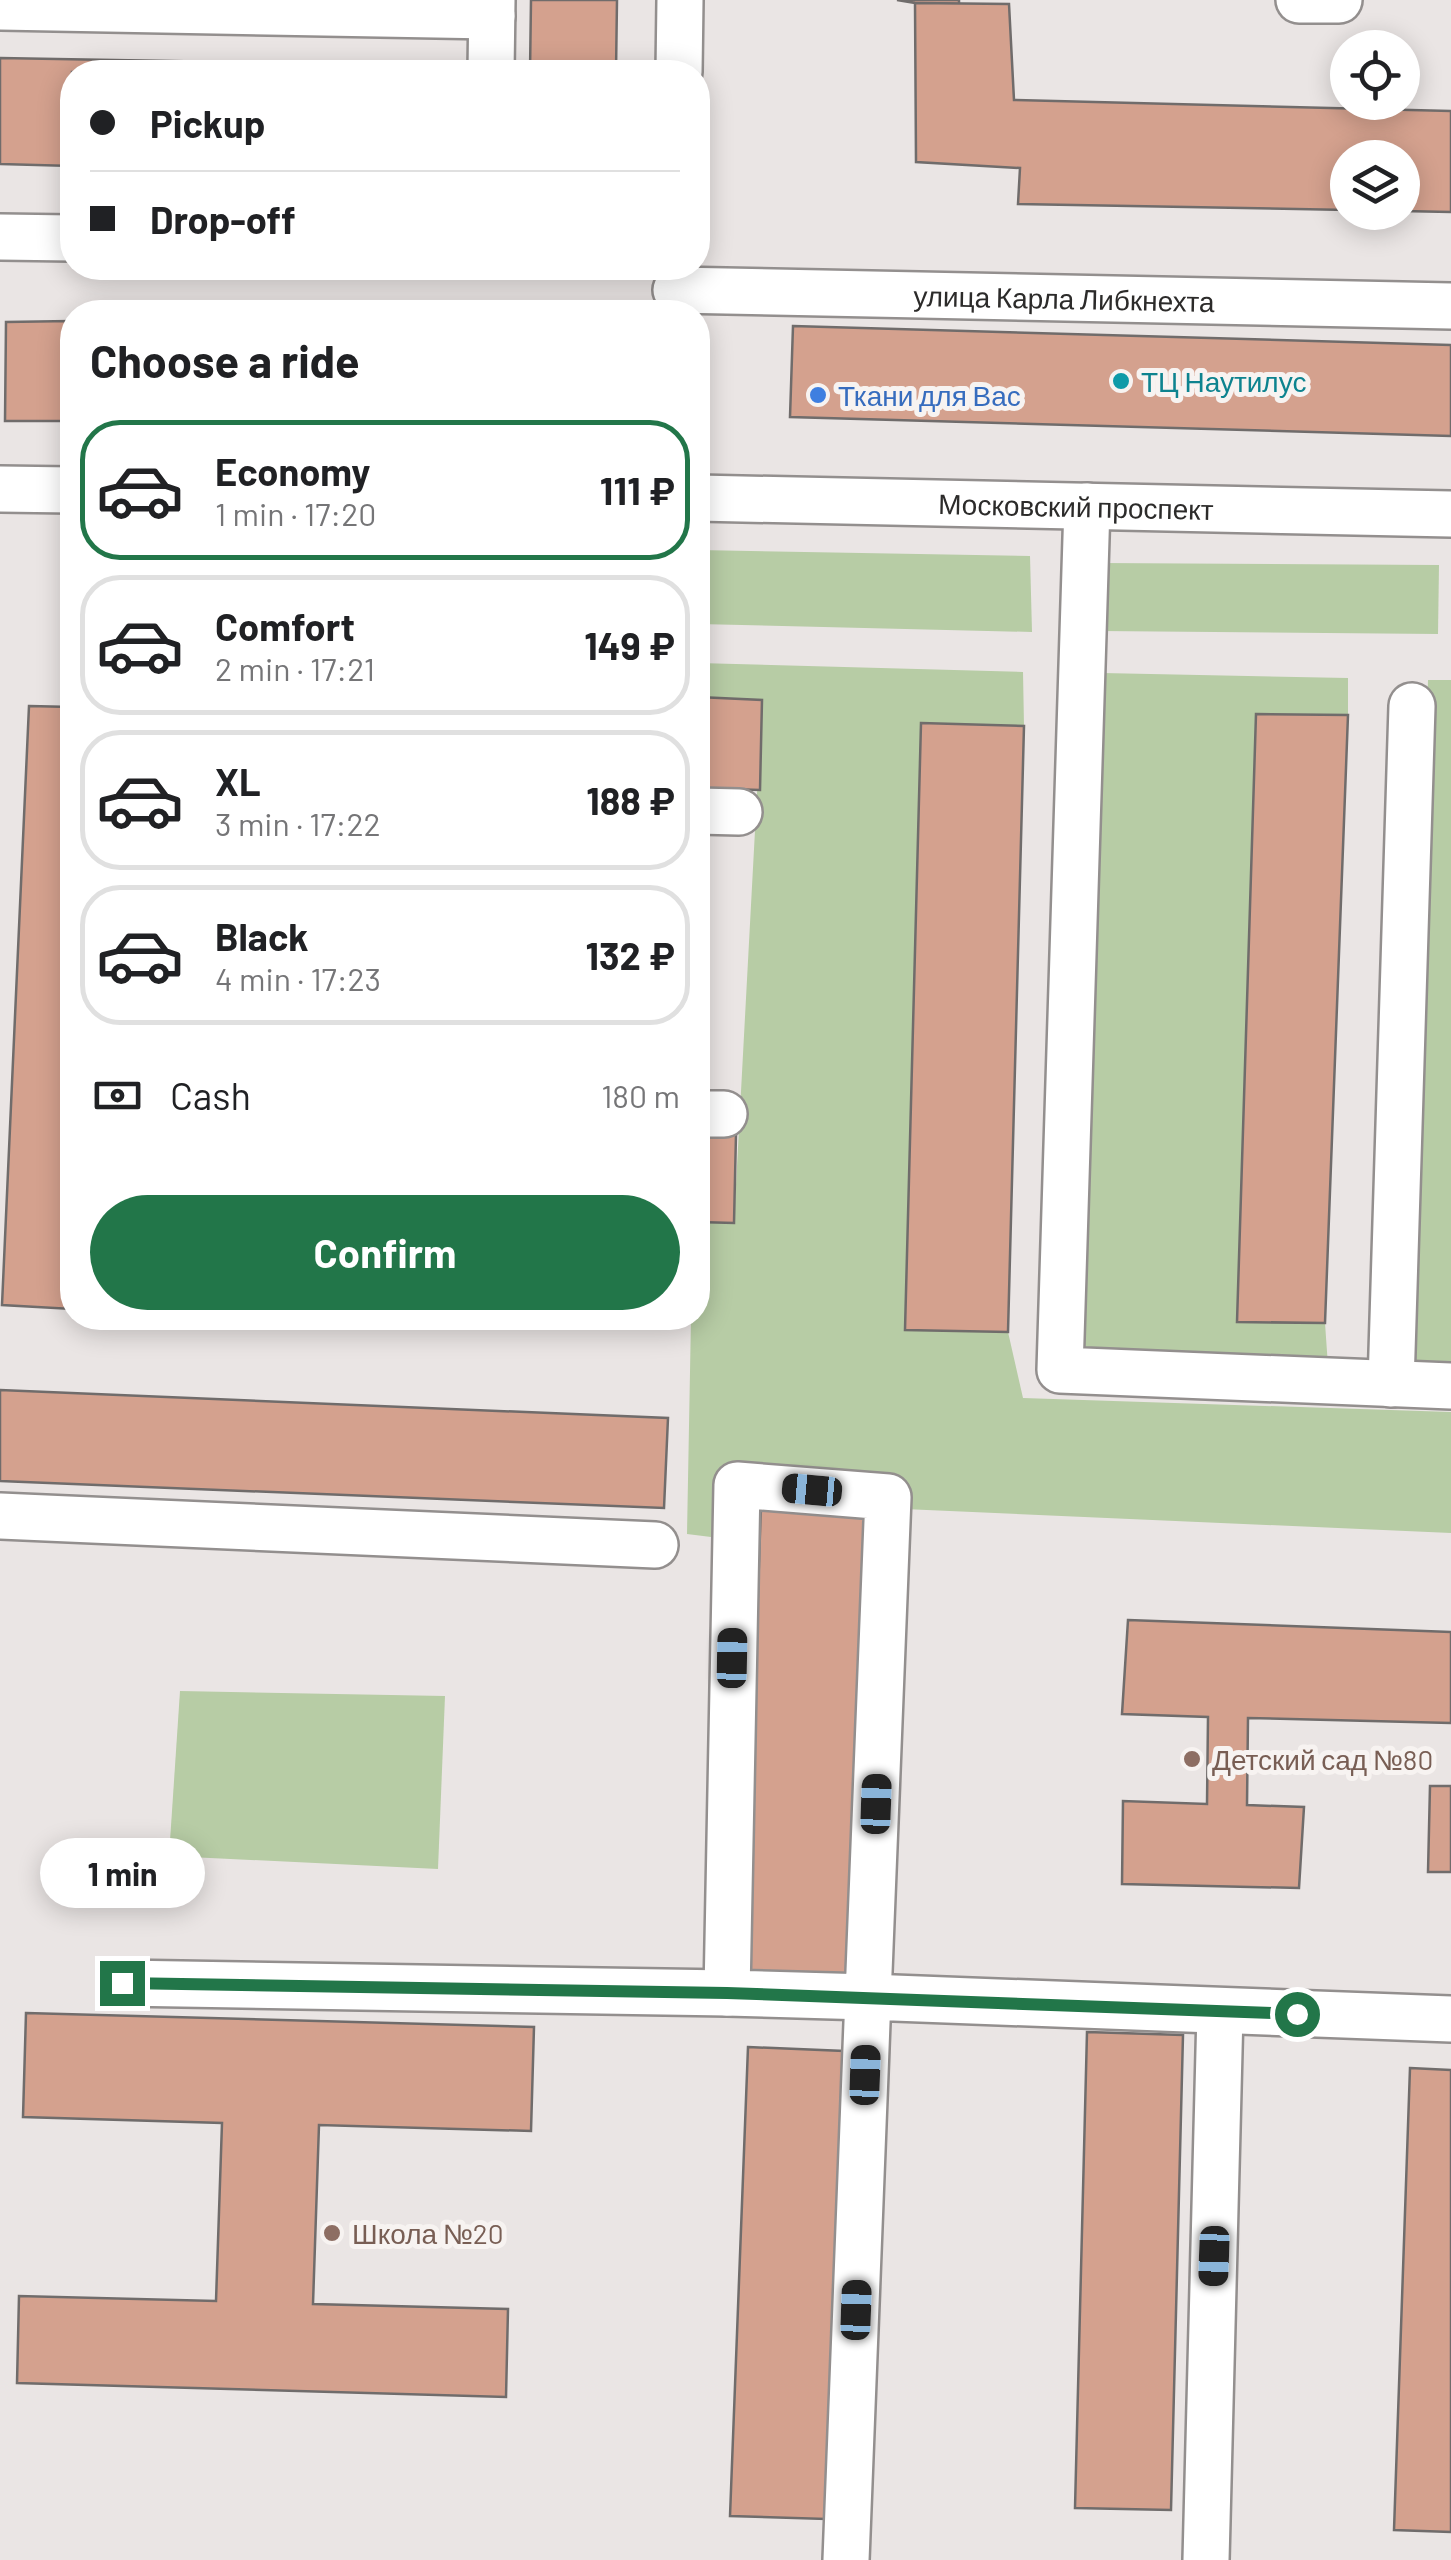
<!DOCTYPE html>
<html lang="en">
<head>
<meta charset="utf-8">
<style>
	body { margin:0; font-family:Barlow,sans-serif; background:#f2f2f2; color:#202124; height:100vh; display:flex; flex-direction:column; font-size:38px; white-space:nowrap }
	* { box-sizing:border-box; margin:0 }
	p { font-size:32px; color:#757577 }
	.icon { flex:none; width:55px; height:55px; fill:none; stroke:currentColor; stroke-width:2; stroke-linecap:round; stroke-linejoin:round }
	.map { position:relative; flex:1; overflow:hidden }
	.sheet { position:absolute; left:60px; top:300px; width:650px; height:1030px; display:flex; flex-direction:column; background:#fff; border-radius:40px; box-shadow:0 5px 25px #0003 }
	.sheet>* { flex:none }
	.top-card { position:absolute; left:60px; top:60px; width:650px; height:220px; border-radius:40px; box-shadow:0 5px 25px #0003; display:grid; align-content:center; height:220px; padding:0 30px; background:#fff }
	.buttons { position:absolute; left:1330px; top:30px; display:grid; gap:20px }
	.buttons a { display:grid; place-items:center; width:90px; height:90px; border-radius:50%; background:#fff; box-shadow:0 5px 25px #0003; font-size:50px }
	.end { position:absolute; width:45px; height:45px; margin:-22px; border:12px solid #227649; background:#fff; box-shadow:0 0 0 5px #fff }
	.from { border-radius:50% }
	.bubble { position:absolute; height:70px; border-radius:35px; background:#fff; box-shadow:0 5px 25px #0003; font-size:32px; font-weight:700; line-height:70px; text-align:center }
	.car { position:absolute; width:30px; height:60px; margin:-30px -15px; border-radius:12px; box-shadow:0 0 8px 2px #0007; background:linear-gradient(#222 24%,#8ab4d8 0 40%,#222 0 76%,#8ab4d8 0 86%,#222 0) }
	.top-card b { display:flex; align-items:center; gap:35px; height:95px; font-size:38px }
	.top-card b+b { border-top:2px solid #e0e0e0 }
	.top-card i { width:25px; height:25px; background:#202124 }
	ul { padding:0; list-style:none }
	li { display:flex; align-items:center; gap:30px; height:140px; margin:0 20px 15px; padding:0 10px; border:5px solid #e0e0e0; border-radius:40px }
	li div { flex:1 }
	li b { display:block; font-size:38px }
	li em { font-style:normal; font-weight:700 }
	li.active { border-color:#227649 }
	li>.icon { width:90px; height:90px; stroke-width:1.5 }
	h2 { padding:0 30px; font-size:45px; line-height:120px }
	.pay { display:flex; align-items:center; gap:25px; height:110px; padding:0 30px; font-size:38px }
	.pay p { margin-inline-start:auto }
	.cta { display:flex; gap:20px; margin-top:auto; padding:20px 30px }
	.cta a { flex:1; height:115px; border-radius:60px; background:#227649; color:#fff; font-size:40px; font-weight:700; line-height:115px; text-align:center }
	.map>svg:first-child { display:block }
	.green { fill:#b7cca5 }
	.building { fill:#d4a18e; stroke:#706c6b; stroke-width:2.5 }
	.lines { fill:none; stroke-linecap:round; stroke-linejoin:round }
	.minor-casing { stroke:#938f8e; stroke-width:50 }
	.minor { stroke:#fff; stroke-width:45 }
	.route { stroke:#227649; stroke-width:12 }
	.culture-dot { fill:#0f9aa8; stroke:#f7f3f1; stroke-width:4 }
	.shop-dot { fill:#3f7fe0; stroke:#f7f3f1; stroke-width:4 }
	.education-dot { fill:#8d6e63; stroke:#f7f3f1; stroke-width:4 }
	.labels { text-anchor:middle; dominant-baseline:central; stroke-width:10; stroke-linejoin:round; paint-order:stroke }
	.street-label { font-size:28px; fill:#2c2b2a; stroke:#f7f3f1 }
	.culture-label { font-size:28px; fill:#0d838f; stroke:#f7f3f1; text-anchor:start }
	.shop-label { font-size:28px; fill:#366cbe; stroke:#f7f3f1; text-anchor:start }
	.education-label { font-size:28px; fill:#785e54; stroke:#f7f3f1; text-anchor:start }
</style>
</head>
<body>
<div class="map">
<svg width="1451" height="2560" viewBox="0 0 1451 2560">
	<rect width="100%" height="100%" fill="#eae5e4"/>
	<g class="green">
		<polygon points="698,550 1030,556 1032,632 698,624"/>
		<polygon points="1100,563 1439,565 1438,634 1099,631"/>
		<polygon points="698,663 1023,672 1024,726 905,1329 1008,1332 1023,1398 1451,1412 1451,1533 904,1509 732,1478 727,1539 687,1534 691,1318 698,1318 698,1222 734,1222 762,700 698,697"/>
		<polygon points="1102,673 1348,678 1348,715 1256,715 1237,1321 1325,1323 1328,1366 1083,1353"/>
		<polygon points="1428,680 1451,680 1451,1368 1409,1366"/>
		<polygon points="180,1691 445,1696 438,1869 169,1856"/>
	</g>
	<g class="building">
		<polygon points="531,0 617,0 616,72 530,72"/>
		<polygon points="897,0 959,0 959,4 915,3"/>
		<polygon points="915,3 1009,4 1014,100 1451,111 1451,212 1402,211 1402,158 1348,158 1348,210 1018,204 1020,168 916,162"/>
		<polygon points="0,58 444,66 444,72 72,72 72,166 0,164"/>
		<polygon points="70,321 69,421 5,421 6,322"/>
		<polygon points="793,326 1451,345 1451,436 790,417"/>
		<polygon points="698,697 762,700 760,790 698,788"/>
		<polygon points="29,706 72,707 72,1309 2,1305"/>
		<polygon points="1256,714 1348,715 1325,1323 1237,1322"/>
		<polygon points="921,723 1024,726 1008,1332 905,1330"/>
		<polygon points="698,1133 736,1134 734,1223 698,1222"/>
		<polygon points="0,1390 668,1418 664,1508 0,1481"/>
		<polygon points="761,1503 866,1510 850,1982 745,1979"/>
		<polygon points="1128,1620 1451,1632 1451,1723 1248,1718 1247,1805 1304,1807 1299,1888 1122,1884 1123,1801 1207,1804 1208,1717 1122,1714"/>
		<polygon points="1430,1786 1451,1786 1451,1872 1428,1872"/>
		<polygon points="26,2013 534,2027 531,2131 319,2125 313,2304 508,2309 506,2397 17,2383 19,2296 216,2301 222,2123 23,2117"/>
		<polygon points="1087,2032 1183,2035 1171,2510 1075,2508"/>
		<polygon points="748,2047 844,2051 826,2519 730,2516"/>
		<polygon points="1410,2068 1451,2070 1451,2532 1394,2530"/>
	</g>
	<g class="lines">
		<defs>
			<g id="minor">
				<polyline points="1299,0 1339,0"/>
				<polyline points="0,7 492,16"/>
				<polyline points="491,72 492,0"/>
				<polyline points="679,72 680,0"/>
				<polyline points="0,237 72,238"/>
				<path id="s1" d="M676 290 1451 306"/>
				<polyline points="0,489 72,490"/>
				<path id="s2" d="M698 498 1451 514"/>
				<polyline points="1087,506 1060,1370 1451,1386"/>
				<polyline points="698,811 739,812"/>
				<polyline points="698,1114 724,1114"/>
				<polyline points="1391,1384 1412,706"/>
				<polygon points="737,1485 888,1497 868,1997 727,1993"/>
				<polyline points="0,1516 655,1545"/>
				<polyline points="122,1983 727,1993"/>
				<polyline points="846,2560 868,1997 1451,2019"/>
				<polyline points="1206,2560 1220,2012"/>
			</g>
		</defs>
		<use href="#minor" class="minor-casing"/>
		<use href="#minor" class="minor"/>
	</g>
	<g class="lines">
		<polyline class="route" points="122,1983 727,1993 1297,2014"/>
	</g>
	<circle class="culture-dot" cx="1121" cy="381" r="10"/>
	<circle class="shop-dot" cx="818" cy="395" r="10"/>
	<g class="education-dot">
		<circle cx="1192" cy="1759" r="10"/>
		<circle cx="332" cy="2233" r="10"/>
	</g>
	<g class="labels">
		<g class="street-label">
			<text stroke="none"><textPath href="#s1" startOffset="388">улица Карла Либкнехта</textPath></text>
			<text stroke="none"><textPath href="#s2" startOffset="378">Московский проспект</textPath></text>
		</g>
		<g class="culture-label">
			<text x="1141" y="381">ТЦ Наутилус</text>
		</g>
		<g class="shop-label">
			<text x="838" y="395">Ткани для Вас</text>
		</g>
		<g class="education-label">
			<text x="1212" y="1759">Детский сад №80</text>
			<text x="352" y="2233">Школа №20</text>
		</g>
	</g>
</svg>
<div class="buttons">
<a><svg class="icon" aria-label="locate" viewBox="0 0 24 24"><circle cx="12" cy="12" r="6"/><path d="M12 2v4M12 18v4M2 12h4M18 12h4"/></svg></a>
<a><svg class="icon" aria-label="layers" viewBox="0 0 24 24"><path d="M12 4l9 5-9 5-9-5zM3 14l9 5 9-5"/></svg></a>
</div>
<i class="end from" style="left:1297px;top:2014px"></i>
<i class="end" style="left:122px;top:1983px"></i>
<div class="bubble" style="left:40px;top:1838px;width:165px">1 min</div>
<i class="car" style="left:812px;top:1490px;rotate:275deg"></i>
<i class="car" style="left:732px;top:1658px;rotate:1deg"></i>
<i class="car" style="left:876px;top:1804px;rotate:2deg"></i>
<i class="car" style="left:865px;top:2075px;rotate:2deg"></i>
<i class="car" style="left:1214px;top:2256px;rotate:182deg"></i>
<i class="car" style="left:856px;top:2310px;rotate:2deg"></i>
<div class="top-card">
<b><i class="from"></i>Pickup</b>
<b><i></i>Drop-off</b>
</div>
<section class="sheet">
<h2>Choose a ride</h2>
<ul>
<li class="active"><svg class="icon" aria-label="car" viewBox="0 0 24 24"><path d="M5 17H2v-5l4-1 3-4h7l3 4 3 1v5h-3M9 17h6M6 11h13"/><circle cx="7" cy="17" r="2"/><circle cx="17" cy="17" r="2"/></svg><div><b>Economy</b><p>1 min · 17:20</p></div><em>111 ₽</em></li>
<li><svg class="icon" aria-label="car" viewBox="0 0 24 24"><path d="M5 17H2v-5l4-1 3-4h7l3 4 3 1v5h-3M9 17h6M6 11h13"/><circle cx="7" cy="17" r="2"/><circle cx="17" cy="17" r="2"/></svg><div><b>Comfort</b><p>2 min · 17:21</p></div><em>149 ₽</em></li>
<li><svg class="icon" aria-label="car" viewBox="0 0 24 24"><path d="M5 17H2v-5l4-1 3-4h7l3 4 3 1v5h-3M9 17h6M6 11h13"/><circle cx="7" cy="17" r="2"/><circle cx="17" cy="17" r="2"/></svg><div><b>XL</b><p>3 min · 17:22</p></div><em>188 ₽</em></li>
<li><svg class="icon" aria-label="car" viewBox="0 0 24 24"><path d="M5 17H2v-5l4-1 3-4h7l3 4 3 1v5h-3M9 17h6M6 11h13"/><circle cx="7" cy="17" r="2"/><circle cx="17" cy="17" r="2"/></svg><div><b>Black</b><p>4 min · 17:23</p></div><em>132 ₽</em></li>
</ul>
<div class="pay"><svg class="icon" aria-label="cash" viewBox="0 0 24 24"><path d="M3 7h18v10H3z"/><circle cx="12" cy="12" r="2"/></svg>Cash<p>180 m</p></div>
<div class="cta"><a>Confirm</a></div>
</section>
</div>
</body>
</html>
